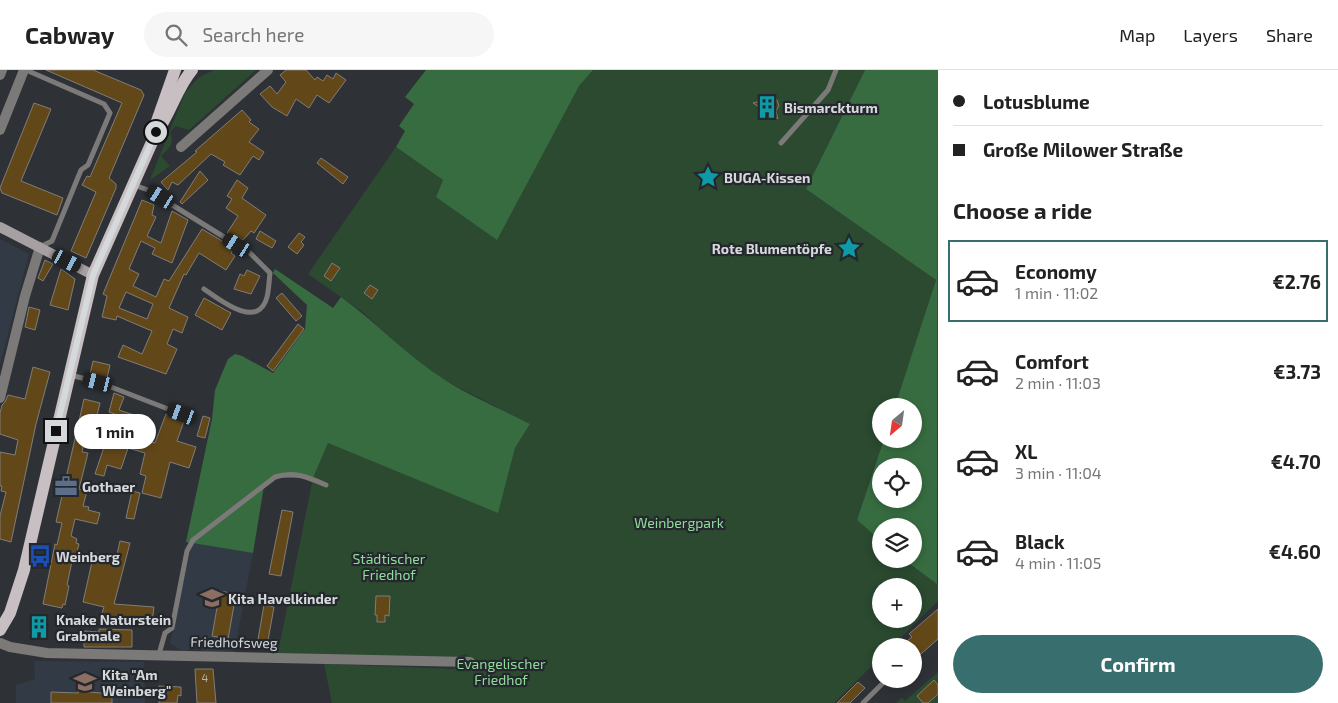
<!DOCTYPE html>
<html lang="en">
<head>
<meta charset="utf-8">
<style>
	body { margin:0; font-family:"Exo 2",sans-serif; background:#f6f6f6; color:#222; height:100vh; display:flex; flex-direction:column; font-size:19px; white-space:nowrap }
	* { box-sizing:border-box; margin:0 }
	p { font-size:16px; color:#767676 }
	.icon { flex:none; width:28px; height:28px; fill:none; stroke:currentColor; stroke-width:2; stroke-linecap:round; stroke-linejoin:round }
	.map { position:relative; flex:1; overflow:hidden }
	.sheet { display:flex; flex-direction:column; background:#fff; width:400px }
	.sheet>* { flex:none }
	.guide { display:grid; align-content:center; height:110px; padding:0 15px; background:#fff }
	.needle { width:32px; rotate:209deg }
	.tools { position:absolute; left:872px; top:328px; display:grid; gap:10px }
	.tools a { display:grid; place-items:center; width:50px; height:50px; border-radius:50%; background:#fff; box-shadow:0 2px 8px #0003; font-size:25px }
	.end { position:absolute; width:22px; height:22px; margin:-11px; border:6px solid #d6d9dc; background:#111; box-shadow:0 0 0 2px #111 }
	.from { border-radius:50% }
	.bubble { position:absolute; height:35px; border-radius:18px; background:#fff; box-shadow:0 2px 8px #0003; font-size:16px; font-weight:700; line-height:35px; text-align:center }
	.car { position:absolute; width:15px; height:30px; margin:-15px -8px; border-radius:6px; box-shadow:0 0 4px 1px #0007; background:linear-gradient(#222 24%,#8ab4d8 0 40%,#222 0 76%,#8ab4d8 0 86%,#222 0) }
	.guide b { display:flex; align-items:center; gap:18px; height:48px; font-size:19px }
	.guide b+b { border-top:1px solid #e0e0e0 }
	.guide i { width:12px; height:12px; background:#222 }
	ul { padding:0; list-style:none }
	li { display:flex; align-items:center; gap:15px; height:82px; margin:0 10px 8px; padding:0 5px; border:2px solid transparent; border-radius:0px }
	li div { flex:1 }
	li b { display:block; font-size:19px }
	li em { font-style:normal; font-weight:700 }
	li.current { border-color:#386f6e }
	li>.icon { width:45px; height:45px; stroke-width:1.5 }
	h2 { padding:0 15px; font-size:22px; line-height:60px }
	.button { display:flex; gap:10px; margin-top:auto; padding:10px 15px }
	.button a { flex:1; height:58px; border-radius:30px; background:#386f6e; color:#fff; font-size:20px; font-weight:700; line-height:58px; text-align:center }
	header { display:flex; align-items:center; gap:30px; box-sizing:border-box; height:70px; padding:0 25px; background:#fff; border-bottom:1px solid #e0e0e0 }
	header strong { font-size:24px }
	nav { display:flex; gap:28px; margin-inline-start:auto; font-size:18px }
	.search { width:350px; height:45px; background:#f6f6f6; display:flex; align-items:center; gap:12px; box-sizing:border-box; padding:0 18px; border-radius:28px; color:#767676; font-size:19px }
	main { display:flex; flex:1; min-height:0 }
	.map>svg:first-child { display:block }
	.built { fill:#323b45 }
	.green { fill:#2b4a30; fill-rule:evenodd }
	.forest { fill:#376c40; fill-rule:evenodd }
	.building { fill:#624719; stroke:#817d77; fill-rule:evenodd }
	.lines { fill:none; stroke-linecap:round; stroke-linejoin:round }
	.lane { stroke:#7c7979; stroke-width:5 }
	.street { stroke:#7c7979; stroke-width:10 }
	.secondary { stroke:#a7a0a2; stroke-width:10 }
	.primary { stroke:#c7bfc1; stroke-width:12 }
	.route { stroke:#d6d9dc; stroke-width:6 }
	.labels { text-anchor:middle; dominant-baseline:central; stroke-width:4.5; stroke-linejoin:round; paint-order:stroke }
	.number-label { font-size:11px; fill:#b9b4ab }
	.poi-label { font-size:14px; font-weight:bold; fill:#d6d9dc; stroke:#24282d; text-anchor:start }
	.park-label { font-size:14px; fill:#90dd9b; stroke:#24282d }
	.street-label { font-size:14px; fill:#d6d9dc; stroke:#24282d }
</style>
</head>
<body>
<header>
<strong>Cabway</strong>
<div class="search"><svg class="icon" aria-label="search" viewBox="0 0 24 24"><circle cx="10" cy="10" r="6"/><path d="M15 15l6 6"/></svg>Search here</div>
<nav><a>Map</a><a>Layers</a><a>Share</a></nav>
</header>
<main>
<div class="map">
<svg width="938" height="633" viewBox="0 0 938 633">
	<rect width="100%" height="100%" fill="#2e3237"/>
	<g class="built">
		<polygon points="0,169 29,184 0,294"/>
		<polygon points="192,473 253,483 234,583 204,582 197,575 184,582 170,573"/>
		<polygon points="34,591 144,592 145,633 16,633 16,615 35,609"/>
	</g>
	<g class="green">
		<path d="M214 0H256L189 60 175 56 170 63C175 74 169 78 161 86L170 96 150 110 185 23 198 8Z"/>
		<path d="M593 0H865L806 119 936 210 895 336H881V369H884L857 450 881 471V489H903L936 513 938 512V531L892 576H881V587L834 633H332L324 594 454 599 468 584 446 589 278 583 313 408 328 373 497 442 515 378 530 354 446 311 412 287 361 241 308 204 396 77 443 110 436 127 579 16ZM881 516H914V549H881Z"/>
		<polygon points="938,602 938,633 896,633 902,628 905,631"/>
	</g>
	<g class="forest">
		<polygon points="426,0 593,0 579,16 497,170 436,127 443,110 396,77 405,61 399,56 414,34 405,27"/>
		<path d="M865 0H938L937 514 903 489H914V456H881V471L857 450 884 369H914V336H895L936 210 806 119ZM881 396H914V429H881Z"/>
		<path d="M275 199 333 238 341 227C377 253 407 286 445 310 471 327 502 339 530 354L515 378 498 443 328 373 313 408H275L264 416 253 483 186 472 212 349 215 320 228 289 235 284 242 286 273 303 305 259 307 235 273 203Z"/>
	</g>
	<g class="building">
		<polygon points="46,0 93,0 141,20 144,25 109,108 116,114 116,118 86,188 71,181 96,122 82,115 87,106 90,107 122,33"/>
		<polygon points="286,0 306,0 315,10 317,7 323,11 327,5 333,9 336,3 346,10 329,33 317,25 309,38 296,29 287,46 272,37 260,24 270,16 277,24 286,12 280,5"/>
		<polygon points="770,26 777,30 779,36 776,41 778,49 753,33 761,31 763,27"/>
		<polygon points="34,33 51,39 21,111 63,128 57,145 2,123 0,118"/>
		<polygon points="242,40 251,50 249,52 259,59 249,72 264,82 259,90 253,86 240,105 223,95 225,92 211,84 178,115 172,112 168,120 161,112 197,82 195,81"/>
		<polygon points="321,88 348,107 343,114 317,93"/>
		<polygon points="200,101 208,110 182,134 180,132"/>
		<polygon points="237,110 248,118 242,128 266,145 254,163 251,161 243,170 239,168 238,170 227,163 238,146 226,138 232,129 227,126"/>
		<path d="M142 130 154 135 152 145 156 147 147 166 161 173 172 141 188 150 172 193 152 184 155 178 141 171 129 199 139 204 133 216 156 227 164 209 169 211 202 159 234 178 231 183 235 186 226 200 199 183 186 205 184 204 169 238 188 247 182 263 173 259 167 274 177 279 166 304 118 287 123 275 142 284 152 261 117 246 116 250 102 247 107 226 103 224ZM126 222 153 234 147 249 119 238Z"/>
		<polygon points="260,161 276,171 272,178 256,169"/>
		<polygon points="299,163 305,167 301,172 304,175 297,184 288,177"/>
		<polygon points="45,190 53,194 43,211 38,208"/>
		<polygon points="332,193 340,198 331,211 324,206"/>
		<polygon points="61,199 75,209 68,240 50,235"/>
		<polygon points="247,200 260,206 251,224 234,219 240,204 244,206"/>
		<polygon points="370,215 378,220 372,229 364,223"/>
		<polygon points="282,223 302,246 296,251 276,228"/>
		<polygon points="204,228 231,243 222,260 195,245"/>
		<polygon points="29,237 40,240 35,260 25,257"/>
		<polygon points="298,254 304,259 273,301 267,296"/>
		<polygon points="93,291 110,295 107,308 90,304"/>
		<polygon points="33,297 50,302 36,354 11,472 0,469 0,446 6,422 1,421 2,416 0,416 0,382 15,385 18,370 0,364 0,343 2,335 5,332 8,325 25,329"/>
		<polygon points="114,323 124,327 119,340 134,345 126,365 155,373 166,344 184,351 177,371 196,377 189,398 170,392 161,428 142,423 146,406 140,404 145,383 128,378 121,399 107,395 104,406 95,404 115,344 109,342"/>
		<polygon points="84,329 100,333 92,365 86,364 82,382 88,383 79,419 87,421 83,436 89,437 88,440 100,443 97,454 75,449 71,466 77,469 76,473 79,474 74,493 72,492 71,496 67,515 69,516 65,535 63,534 62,538 43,534 55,474 57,475 62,453 56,452"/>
		<polygon points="203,346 210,348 205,368 197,366"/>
		<polygon points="132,421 140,423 134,449 126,448"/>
		<polygon points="282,440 293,442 281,506 269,504"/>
		<polygon points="120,471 130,473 114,534 154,537 152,552 132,550 132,554 101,546 104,537 83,532 94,483 116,489"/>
		<polygon points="220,521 236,524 228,569 212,566"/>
		<polygon points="376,526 390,526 389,546 385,545 385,552 377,552 377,545 375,545"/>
		<polygon points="264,535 274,537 267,576 257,575"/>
		<polygon points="938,539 938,569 914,590 914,576 901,576 912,567 909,564"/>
		<polygon points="33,548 47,551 44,567 30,564"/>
		<polygon points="99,559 132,560 132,577 84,577 84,561 99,562"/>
		<polygon points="195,599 213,599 216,633 197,633"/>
		<polygon points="934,610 938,615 938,624 928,633 923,633 917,626"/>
		<polygon points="858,612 865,618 850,633 837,633"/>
		<polygon points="159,616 181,617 181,626 178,625 177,633 159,633"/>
		<polygon points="78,621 112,624 112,633 51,633 51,622 78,623"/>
	</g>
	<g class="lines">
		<g class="lane">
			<polyline points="26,0 104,34 110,43 88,95 81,100 52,171 40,177"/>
			<polyline points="781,73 828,20 836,0"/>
			<path d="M134 115 148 120 250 183 270 203C269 210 269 219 267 227 258 261 219 229 204 219"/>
			<polyline points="70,305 98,312 181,344"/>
			<path d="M159 584 165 563 172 558 187 481 193 470 275 407C294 401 308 407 326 415"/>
			<polyline points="863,633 886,610"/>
		</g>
		<g class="street">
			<polyline points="0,5 2,0"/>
			<polyline points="0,60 24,0"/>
			<polyline points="181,77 268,0"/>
			<polyline points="0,328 25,226 40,177"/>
			<polyline points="0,573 10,577 47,583 470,592"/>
		</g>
		<polyline class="secondary" points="0,157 93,205"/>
		<g class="primary">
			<polyline points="156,54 175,0"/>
			<path d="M0 560 10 543 24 500 93 205 156 63C171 43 176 19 192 0"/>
		</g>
	</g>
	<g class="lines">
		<polyline class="route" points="56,361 93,205 156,62"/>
	</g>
	<defs>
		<symbol id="building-bare" viewBox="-9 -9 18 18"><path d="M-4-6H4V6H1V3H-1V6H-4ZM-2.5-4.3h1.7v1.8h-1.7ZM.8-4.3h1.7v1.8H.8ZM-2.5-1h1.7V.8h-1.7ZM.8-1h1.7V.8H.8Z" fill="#0f9aa8" stroke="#24282d" stroke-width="2.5" paint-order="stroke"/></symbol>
		<symbol id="sight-bare" viewBox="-9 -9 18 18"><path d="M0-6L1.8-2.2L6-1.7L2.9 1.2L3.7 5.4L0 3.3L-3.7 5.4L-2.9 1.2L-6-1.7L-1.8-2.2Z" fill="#0f9aa8" stroke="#24282d" stroke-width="2.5" paint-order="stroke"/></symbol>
		<symbol id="office-bare" viewBox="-9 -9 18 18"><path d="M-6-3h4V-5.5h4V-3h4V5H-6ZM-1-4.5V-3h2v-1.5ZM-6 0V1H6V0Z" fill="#5c6f8a" stroke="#24282d" stroke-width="2.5" paint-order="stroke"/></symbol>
		<symbol id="bus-bare" viewBox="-9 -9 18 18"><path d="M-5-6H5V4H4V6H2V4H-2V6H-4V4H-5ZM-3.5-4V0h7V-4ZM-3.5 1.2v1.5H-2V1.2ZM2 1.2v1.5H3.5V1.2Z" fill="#1a4fb4" stroke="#24282d" stroke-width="2.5" paint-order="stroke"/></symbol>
		<symbol id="school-bare" viewBox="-9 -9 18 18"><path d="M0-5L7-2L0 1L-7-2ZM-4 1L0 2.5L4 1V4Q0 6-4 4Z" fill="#8d6e63" stroke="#24282d" stroke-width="2.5" paint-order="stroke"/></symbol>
	</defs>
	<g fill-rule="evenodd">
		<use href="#building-bare" x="751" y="21" width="32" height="32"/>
		<use href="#sight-bare" x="692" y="91" width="32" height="32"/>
		<use href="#sight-bare" x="833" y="162" width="32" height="32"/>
		<use href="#office-bare" x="50" y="400" width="32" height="32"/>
		<use href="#bus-bare" x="24" y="470" width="32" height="32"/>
		<use href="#school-bare" x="196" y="512" width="32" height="32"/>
		<use href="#building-bare" x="23" y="541" width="32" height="32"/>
		<use href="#school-bare" x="69" y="596" width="32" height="32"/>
	</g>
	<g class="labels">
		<g class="number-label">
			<text x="205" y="607">4</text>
		</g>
		<g class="poi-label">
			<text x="784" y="37">Bismarckturm</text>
			<text x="724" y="107">BUGA-Kissen</text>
			<text x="832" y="178" text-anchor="end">Rote Blumentöpfe</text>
			<text x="82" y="416">Gothaer</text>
			<text x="56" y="486">Weinberg</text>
			<text x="228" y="528">Kita Havelkinder</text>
			<text x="56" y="549">Knake Naturstein<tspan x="56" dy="16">Grabmale</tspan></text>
			<text x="102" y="604">Kita "Am<tspan x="102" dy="16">Weinberg"</tspan></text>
		</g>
		<g class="park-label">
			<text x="679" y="452">Weinbergpark</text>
			<text x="389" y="488">Städtischer<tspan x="389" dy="16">Friedhof</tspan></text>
			<text x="501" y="593">Evangelischer<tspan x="501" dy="16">Friedhof</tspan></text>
		</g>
		<g class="street-label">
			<text transform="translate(234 572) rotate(1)">Friedhofsweg</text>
		</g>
	</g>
</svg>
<div class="tools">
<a><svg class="needle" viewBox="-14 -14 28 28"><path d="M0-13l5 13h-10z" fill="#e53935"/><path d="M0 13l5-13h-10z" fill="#767676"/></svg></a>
<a><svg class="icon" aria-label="locate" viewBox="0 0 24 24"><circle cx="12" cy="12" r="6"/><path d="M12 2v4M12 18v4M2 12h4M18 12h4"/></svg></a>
<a><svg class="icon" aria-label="layers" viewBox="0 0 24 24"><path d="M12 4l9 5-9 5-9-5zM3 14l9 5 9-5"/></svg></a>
<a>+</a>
<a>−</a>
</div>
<i class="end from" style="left:156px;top:62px"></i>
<i class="end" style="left:56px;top:361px"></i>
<div class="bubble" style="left:74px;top:344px;width:82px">1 min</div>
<i class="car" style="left:161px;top:127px;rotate:301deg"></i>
<i class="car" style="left:237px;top:175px;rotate:302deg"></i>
<i class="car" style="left:67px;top:191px;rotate:117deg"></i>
<i class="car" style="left:98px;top:312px;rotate:284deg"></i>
<i class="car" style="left:182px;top:344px;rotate:291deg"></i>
</div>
<section class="sheet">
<div class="guide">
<b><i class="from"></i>Lotusblume</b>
<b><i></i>Große Milower Straße</b>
</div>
<h2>Choose a ride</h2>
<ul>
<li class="current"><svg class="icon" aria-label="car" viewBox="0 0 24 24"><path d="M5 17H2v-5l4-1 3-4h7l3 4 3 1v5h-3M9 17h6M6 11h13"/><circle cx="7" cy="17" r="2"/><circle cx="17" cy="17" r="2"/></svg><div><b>Economy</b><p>1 min · 11:02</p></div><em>€2.76</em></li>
<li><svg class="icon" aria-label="car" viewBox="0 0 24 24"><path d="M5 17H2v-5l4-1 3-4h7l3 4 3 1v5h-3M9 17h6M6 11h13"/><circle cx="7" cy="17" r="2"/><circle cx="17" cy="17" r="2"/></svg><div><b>Comfort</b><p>2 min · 11:03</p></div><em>€3.73</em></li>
<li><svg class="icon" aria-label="car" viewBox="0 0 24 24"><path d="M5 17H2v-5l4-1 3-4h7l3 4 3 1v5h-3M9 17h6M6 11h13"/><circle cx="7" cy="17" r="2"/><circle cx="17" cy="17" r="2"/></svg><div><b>XL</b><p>3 min · 11:04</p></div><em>€4.70</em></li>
<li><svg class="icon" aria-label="car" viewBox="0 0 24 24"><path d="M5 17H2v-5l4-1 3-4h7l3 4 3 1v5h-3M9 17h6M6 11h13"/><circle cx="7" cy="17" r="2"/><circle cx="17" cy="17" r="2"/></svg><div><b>Black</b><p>4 min · 11:05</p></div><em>€4.60</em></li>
</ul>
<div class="button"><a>Confirm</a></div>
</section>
</main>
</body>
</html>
